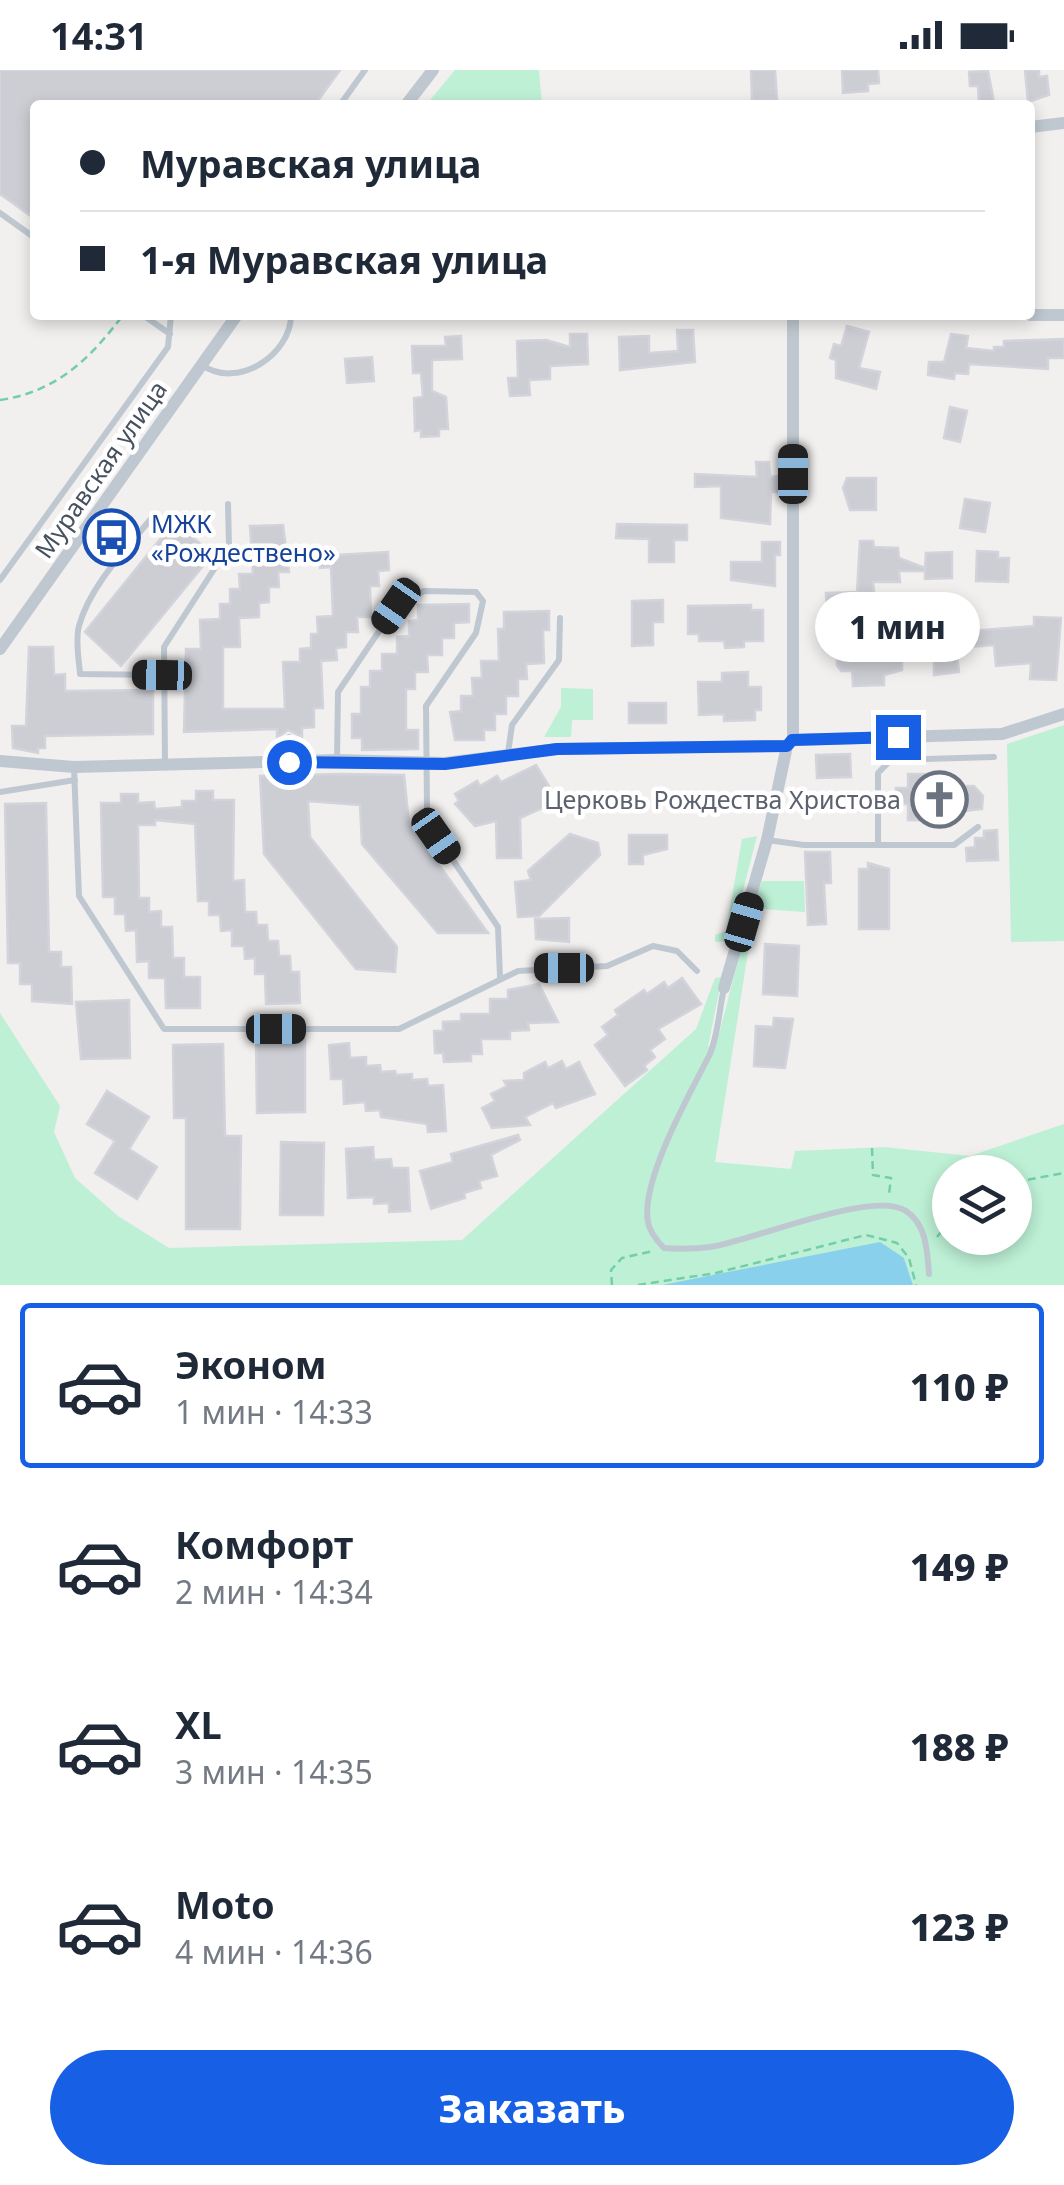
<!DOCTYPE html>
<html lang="ru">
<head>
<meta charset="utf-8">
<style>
	body { margin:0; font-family:"Noto Sans",sans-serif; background:#f6f6f7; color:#1f2937; height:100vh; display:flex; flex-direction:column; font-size:38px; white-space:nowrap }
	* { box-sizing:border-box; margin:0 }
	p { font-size:32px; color:#747a83 }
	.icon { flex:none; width:55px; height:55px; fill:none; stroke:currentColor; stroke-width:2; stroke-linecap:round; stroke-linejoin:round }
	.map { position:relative; height:1215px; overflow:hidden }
	.sheet { display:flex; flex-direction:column; background:#fff; flex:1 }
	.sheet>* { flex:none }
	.guide { position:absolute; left:30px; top:30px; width:1005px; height:220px; border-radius:10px; box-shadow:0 5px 15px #0003; display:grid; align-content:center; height:220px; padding:0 50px; background:#fff }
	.buttons { position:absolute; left:932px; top:1085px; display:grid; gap:20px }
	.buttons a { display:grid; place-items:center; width:100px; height:100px; border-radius:50%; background:#fff; box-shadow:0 5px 15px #0003; font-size:50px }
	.end { position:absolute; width:45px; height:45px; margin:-22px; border:12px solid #175fe4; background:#fff; box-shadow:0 0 0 5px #fff }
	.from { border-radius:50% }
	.bubble { position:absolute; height:70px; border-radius:35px; background:#fff; box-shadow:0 5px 15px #0003; font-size:32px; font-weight:800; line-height:70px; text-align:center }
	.car { position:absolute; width:30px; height:60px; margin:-30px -15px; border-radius:12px; box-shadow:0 0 8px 2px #0007; background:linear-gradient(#222 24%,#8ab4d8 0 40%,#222 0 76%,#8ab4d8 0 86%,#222 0) }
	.guide b { display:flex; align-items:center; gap:35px; height:95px; font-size:38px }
	.guide b+b { border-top:2px solid #e0e1e3 }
	.guide i { width:25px; height:25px; background:#1f2937 }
	ul { padding:18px 0 0; list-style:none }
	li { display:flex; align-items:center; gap:30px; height:165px; margin:0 20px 15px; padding:0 30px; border:5px solid transparent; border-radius:10px }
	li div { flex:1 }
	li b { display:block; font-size:38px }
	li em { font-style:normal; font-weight:800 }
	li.on { border-color:#175fe4 }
	li>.icon { width:90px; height:90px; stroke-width:1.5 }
	.primary-button { display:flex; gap:20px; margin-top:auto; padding:20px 50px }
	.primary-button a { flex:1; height:115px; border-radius:60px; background:#175fe4; color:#fff; font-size:40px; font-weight:800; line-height:115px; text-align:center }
	.status { display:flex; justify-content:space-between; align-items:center; height:70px; padding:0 50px; background:#fff; direction:ltr }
	.status svg { height:28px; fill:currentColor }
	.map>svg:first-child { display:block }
	.green { fill:#bdf0d5; fill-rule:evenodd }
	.water { fill:#89d0ed }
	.building { fill:#ccced4; stroke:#d3d4db; stroke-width:2.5 }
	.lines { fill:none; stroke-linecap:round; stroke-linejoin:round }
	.path { stroke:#74ceaa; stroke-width:2.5; stroke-dasharray:8 5; stroke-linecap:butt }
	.service { stroke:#bfc8d1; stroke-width:6 }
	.minor { stroke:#bfc8d1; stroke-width:12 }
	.route { stroke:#175fe4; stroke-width:12 }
	.labels { text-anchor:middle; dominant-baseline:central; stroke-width:9; stroke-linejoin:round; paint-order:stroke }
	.street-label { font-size:25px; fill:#47505d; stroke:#fff }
	.transit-label { font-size:25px; fill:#164399; stroke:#fff; text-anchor:start }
	.worship-label { font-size:25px; fill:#5b616d; stroke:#fff; text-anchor:end }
</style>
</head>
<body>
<div class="status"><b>14:31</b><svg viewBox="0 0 49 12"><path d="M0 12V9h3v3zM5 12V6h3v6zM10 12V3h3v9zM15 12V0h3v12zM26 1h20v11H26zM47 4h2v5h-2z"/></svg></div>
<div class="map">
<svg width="1064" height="1215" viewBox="0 0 1064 1215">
	<rect width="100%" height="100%" fill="#f2efef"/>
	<g class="green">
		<polygon points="455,0 539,0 542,35 426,35"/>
		<polygon points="561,618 593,619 593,650 572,650 571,667 544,667 561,637"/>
		<polygon points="1064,655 1064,871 1011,872 1007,674"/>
		<polygon points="757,766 730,871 715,872 715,865 726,861 742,769"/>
		<polygon points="762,811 804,811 805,842 762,839 754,833"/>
		<path d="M752 857 715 1092 791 1099 795 1081 884 1077 970 1086 1064 1054V1215H913L904 1188 789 1192 662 1215H0V943L60 1036 54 1062 75 1108 118 1146 169 1178 462 1170 696 959 715 908 722 907 708 977 716 976 746 860ZM950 1102H1015V1168H950Z"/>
	</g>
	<polygon class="water" points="880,1172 904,1188 913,1215 662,1215"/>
	<g class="building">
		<polygon points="0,0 340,0 315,35 35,35 35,149 0,124"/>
		<polygon points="751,0 775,0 777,29 752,30"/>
		<polygon points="842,0 878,0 879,13 868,14 868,21 843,23"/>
		<polygon points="1025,0 1039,0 1039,7 1047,6 1049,25 1028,32"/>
		<polygon points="988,1 994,32 979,33 978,16 970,16 969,2"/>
		<polygon points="847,256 869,262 859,298 880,302 876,319 836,308 836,290 830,288 834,274 841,276"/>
		<polygon points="677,260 693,260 695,292 620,300 619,267 649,266 649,283 678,281"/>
		<polygon points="570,264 587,264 588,294 550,296 550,309 529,310 530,325 510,326 508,308 518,308 517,271 546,270 570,277"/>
		<polygon points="951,264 968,266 966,278 994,281 994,277 1004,277 1004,271 1064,269 1064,288 1048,288 1048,299 969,294 968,304 955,303 954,309 928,305 929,292 944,292"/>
		<polygon points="461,266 462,289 432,290 432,321 446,327 448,359 439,359 439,366 421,367 421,360 415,361 414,328 423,327 421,303 413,303 412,276 446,276 445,267"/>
		<polygon points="372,287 374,311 347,313 345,289"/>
		<polygon points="950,337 967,341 960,372 944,368"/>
		<polygon points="756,392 769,392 770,407 778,406 779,422 771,422 770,454 721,448 721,416 695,417 695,404 757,407"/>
		<polygon points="847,408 876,408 876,440 850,440 843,418"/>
		<polygon points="965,429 990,433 985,462 960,458"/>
		<polygon points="174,452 213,484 121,596 85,562"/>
		<polygon points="617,454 687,455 687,470 674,470 674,492 649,492 649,469 616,468"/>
		<polygon points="283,455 289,502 278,502 279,517 269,517 269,532 259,533 259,547 239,548 240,577 223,577 223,639 285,639 283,592 300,592 300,579 311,578 311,564 318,564 317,547 333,546 331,497 320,498 319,486 388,482 389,500 378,501 379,516 370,516 371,547 357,547 358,562 346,562 346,577 336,578 337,590 321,591 323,638 314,638 314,657 302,658 302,667 288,660 277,668 277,659 184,662 186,579 201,579 200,550 220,549 220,534 230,534 230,519 240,519 239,504 253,504 250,456"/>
		<polygon points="860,471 873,471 874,477 898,478 899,488 925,498 926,483 952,482 952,508 925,509 925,501 899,501 900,512 873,512 879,575 902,581 902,600 884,605 884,615 853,616 852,601 841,601 837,595 837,582 846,582 846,575 859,575 859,551 827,551 826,523 857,522"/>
		<polygon points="762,472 780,472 780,485 775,485 775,516 731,510 731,492 762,492"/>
		<polygon points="977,481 998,482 998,488 1009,488 1008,512 976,511"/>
		<polygon points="663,530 663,552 653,552 653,575 632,576 632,531"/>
		<polygon points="469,534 469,552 454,553 454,568 442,568 442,585 427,585 428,602 415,602 415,619 406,619 406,660 418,660 418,679 362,680 362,668 352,668 352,644 361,644 361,617 370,617 370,601 382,601 382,584 397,584 397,567 409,566 409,551 418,550 418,535"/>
		<polygon points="751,535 751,540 763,540 763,571 744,571 744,577 725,578 724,571 699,571 699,564 688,564 688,536"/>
		<polygon points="549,541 549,560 543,560 544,593 526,594 527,609 518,609 518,626 506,626 506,644 495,644 495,660 484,660 484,670 455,670 450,642 461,641 461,626 473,626 472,608 482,608 481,591 499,591 498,559 504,559 504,542"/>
		<polygon points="1034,547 1061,548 1056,610 1030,609 1031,593 996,596 994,575 956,578 959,602 934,605 934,564 1034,556"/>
		<polygon points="29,577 53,577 54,605 65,604 65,621 153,620 153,664 45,666 45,678 38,678 38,683 13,678 12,656 26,656"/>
		<polygon points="748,602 748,617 761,617 761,640 755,640 755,650 724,651 724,644 699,645 698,612 722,612 722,603"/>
		<rect x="629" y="633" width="37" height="20"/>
		<polygon points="850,684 851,707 817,708 816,685"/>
		<polygon points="536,695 558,731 520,748 521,788 497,788 496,751 475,756 455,734 459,731 455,724 477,711 480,716 497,706 501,712"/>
		<polygon points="341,704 404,705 409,753 488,863 438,863 362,774 360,735 308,731 310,767 397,877 395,902 356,899 264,784 260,706"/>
		<polygon points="908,704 945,704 945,716 974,716 983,726 982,739 948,743 947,751 908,750 908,734 895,734 895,726 896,718 908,718"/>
		<polygon points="196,721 213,721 213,730 234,730 233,811 244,810 245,842 256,842 257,855 267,855 268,871 278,871 279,886 290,886 291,902 299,902 300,933 266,934 265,904 255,904 255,888 245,889 244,876 232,876 232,860 221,861 220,845 209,845 209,831 198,831 195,754 155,750 155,755 138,755 139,828 149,828 149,842 161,841 161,857 172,857 173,888 184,888 184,907 200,907 200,938 166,938 165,908 149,908 149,891 137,892 136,860 126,861 125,844 115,844 115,827 103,827 101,733 121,733 121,724 138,724 138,733 154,732 155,739 182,737 182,731 196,731"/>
		<polygon points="46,733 49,882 61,882 61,897 71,897 72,934 32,931 32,914 20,914 20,893 8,893 5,734"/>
		<polygon points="997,760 998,790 967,791 966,778 975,777 975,768 984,768 984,761"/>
		<polygon points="570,764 598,773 600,785 539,846 518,847 515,812 531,810 528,801"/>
		<polygon points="629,765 667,765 667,779 643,785 643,794 629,794"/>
		<polygon points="805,782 830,782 831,813 824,813 826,854 808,855"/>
		<polygon points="868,793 889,799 889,859 859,859 859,799 868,799"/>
		<polygon points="569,848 569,872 536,869 535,849"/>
		<polygon points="765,874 799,876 797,926 763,924"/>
		<polygon points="682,908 701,934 658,959 665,969 650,980 655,987 644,996 647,1000 625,1016 595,975 608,965 602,957 618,945 615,940 644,920 647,924 664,912 668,918"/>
		<polygon points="539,914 558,952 528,953 529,960 510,961 510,969 481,969 482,984 471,984 471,991 444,992 443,983 435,983 434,961 443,961 443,952 461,951 461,944 490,944 490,929 508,929 508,920"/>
		<polygon points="129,930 130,988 81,989 76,932"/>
		<polygon points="774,948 793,949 785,998 754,996 756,956 773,957"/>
		<polygon points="256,969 305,969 305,1042 257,1043"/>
		<polygon points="349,973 350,988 366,987 366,996 380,995 381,1002 395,1001 396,1005 412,1004 412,1010 427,1009 428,1016 443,1015 446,1061 428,1062 427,1054 381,1047 380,1040 366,1041 365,1032 344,1034 343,1009 331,1009 329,975"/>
		<polygon points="223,974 225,1066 241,1066 240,1159 186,1159 186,1048 174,1048 173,975"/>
		<polygon points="562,991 566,999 579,992 595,1024 556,1038 553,1033 525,1047 530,1055 492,1058 482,1038 495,1031 491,1024 507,1016 504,1011 524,1010 524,1003 545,992 548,998"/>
		<polygon points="107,1021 149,1047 129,1079 157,1097 137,1129 95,1103 115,1071 87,1054"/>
		<polygon points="518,1065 520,1070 491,1085 497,1106 479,1111 481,1118 464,1123 465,1128 431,1139 420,1101 453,1092 451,1084"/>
		<polygon points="281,1072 324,1073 323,1145 280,1145"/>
		<polygon points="373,1077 374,1090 391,1089 392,1098 408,1098 410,1141 389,1142 389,1133 374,1134 374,1127 348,1128 346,1079"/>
	</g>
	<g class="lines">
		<g class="path">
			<path d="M0 330C56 322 90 289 123 245"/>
			<polyline points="794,725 866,726"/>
			<polyline points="872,1078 873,1105 891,1108 889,1124"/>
			<polyline points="1015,1112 1064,1103"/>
			<polyline points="937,1167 950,1151"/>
			<polyline points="612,1215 611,1200 622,1188 653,1181"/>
			<polyline points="638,1215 716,1203 866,1165 897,1173 909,1188 916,1215"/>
		</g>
		<g class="service">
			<polyline points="340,35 365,0"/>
			<polyline points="0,143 35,168"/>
			<polyline points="143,245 170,264"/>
			<path d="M202 295C237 320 291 285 291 245"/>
			<path d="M155 444C129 476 90 515 79 556 75 570 79 590 80 604L162 605"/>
			<polyline points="0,510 168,277 171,245"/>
			<polyline points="289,667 289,690"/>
			<polyline points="508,683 512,655 559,590 560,548"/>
			<polyline points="337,690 338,622 396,536 424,521 476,522 483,531 476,563 426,636 427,738 436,765 498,857 500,907"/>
			<polyline points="165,693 164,577 229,476 228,434"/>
			<polyline points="74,698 79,826 164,959 399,959 518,901 607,896 653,876 677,881 697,901"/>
			<polyline points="0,722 75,710"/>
			<polyline points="767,770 804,775 954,775 978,757"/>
			<polyline points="878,775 878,703 891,690 994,687"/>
			<path d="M724 918C719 940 718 967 709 986 690 1023 640 1112 648 1152 650 1163 657 1171 664 1178 679 1179 695 1179 710 1177 752 1171 873 1119 906 1141 927 1155 927 1181 929 1204"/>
		</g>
		<g class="minor">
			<polyline points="406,35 433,0"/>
			<polyline points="1030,57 1064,53"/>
			<polyline points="1030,245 1064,245"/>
			<polyline points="0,579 237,245"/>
			<polyline points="793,670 1002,664 1064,644"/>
			<polyline points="0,691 74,697 337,690 445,693 557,679 787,676"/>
			<polyline points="724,918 767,770 787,676 793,670 793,245"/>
		</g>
	</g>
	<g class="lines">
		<polyline class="route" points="289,692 445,694 557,679 787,676 792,670 898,667"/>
	</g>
	<defs>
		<symbol id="bus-ring" viewBox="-11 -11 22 22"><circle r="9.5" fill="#fff" stroke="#1a4fb4" stroke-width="1.5"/><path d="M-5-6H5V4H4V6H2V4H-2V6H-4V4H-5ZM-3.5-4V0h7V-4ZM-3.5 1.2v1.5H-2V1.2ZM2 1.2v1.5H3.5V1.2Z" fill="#1a4fb4"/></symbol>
		<symbol id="church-ring" viewBox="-11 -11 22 22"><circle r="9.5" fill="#fff" stroke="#6b7280" stroke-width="1.5"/><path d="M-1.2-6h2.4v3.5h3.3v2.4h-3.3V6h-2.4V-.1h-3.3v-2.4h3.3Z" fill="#6b7280"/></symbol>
	</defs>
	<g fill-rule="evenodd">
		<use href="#bus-ring" x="80" y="436" width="63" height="63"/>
		<use href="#church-ring" x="908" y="698" width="63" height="63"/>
	</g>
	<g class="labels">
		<g class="street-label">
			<text transform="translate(100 399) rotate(-55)">Муравская улица</text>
		</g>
		<g class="transit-label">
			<text x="151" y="453">МЖК<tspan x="151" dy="29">«Рождествено»</tspan></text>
		</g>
		<g class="worship-label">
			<text x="901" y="729">Церковь Рождества Христова</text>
		</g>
	</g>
</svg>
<div class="buttons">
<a><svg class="icon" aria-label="layers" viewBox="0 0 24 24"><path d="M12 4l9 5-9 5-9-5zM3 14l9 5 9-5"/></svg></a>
</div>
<i class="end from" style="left:289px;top:692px"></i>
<i class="end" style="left:898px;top:667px"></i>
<div class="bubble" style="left:815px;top:522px;width:165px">1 мин</div>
<i class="car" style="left:793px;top:404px;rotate:0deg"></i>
<i class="car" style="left:396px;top:536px;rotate:215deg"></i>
<i class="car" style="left:162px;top:605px;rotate:271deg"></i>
<i class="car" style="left:436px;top:766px;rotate:145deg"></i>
<i class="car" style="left:744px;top:852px;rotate:16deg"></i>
<i class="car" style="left:564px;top:898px;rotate:270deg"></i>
<i class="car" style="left:276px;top:959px;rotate:90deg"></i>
<div class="guide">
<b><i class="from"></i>Муравская улица</b>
<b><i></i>1-я Муравская улица</b>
</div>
</div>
<section class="sheet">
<ul>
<li class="on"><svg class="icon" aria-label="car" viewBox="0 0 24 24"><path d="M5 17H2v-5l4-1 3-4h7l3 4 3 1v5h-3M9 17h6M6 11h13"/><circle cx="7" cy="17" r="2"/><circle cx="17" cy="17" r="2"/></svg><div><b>Эконом</b><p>1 мин · 14:33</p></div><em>110 ₽</em></li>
<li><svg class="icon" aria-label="car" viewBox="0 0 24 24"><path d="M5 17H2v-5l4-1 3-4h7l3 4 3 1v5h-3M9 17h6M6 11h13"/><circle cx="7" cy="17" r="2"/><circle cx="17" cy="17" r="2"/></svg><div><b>Комфорт</b><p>2 мин · 14:34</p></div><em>149 ₽</em></li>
<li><svg class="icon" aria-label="car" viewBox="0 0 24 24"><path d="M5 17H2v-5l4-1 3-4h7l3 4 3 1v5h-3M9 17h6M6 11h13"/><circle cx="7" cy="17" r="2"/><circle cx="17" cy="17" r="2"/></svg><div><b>XL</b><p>3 мин · 14:35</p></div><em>188 ₽</em></li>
<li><svg class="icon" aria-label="car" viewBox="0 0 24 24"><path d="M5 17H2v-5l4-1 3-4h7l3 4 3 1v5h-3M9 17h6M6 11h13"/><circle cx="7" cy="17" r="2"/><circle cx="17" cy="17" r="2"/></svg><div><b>Moto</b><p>4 мин · 14:36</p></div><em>123 ₽</em></li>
</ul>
<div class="primary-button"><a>Заказать</a></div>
</section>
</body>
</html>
